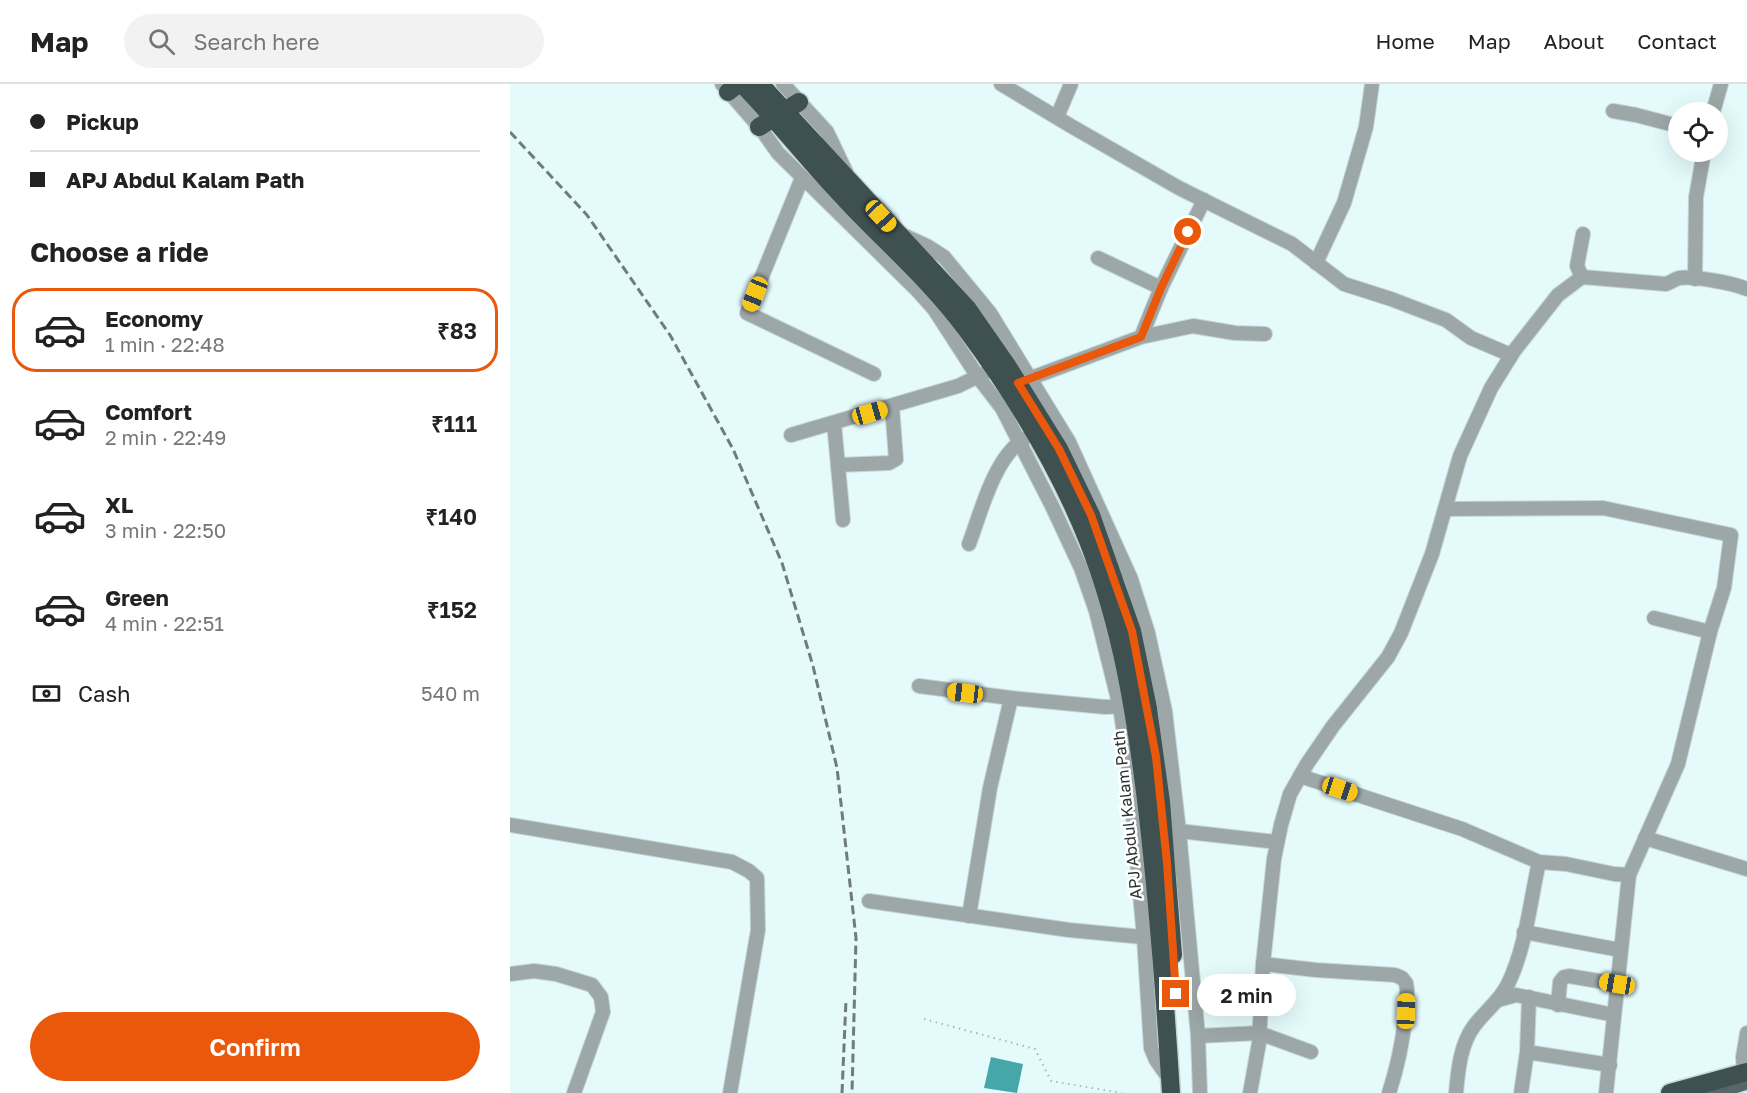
<!DOCTYPE html>
<html lang="en">
<head>
<meta charset="utf-8">
<style>
	body { margin:0; font-family:"Golos Text",sans-serif; background:#f2f2f2; color:#222; height:100vh; display:flex; flex-direction:column; font-size:22px; white-space:nowrap }
	* { box-sizing:border-box; margin:0 }
	p { font-size:20px; color:#767676 }
	.icon { flex:none; width:33px; height:33px; fill:none; stroke:currentColor; stroke-width:2; stroke-linecap:round; stroke-linejoin:round }
	.map { position:relative; flex:1; overflow:hidden }
	.drawer { display:flex; flex-direction:column; background:#fff; width:510px }
	.drawer>* { flex:none }
	.top-card { display:grid; align-content:center; height:132px; padding:0 30px; background:#fff }
	.tools { position:absolute; left:1158px; top:18px; display:grid; gap:12px }
	.tools a { display:grid; place-items:center; width:60px; height:60px; border-radius:50%; background:#fff; box-shadow:0 6px 24px #0002; font-size:30px }
	.end { position:absolute; width:27px; height:27px; margin:-14px; border:8px solid #ea580c; background:#fff; box-shadow:0 0 0 3px #fff }
	.from { border-radius:50% }
	.bubble { position:absolute; height:42px; border-radius:21px; background:#fff; box-shadow:0 6px 24px #0002; font-size:20px; font-weight:600; line-height:42px; text-align:center }
	.car { position:absolute; width:18px; height:36px; margin:-18px -9px; border-radius:8px; box-shadow:0 0 4px 2px #0007; background:linear-gradient(#f5c518 24%,#345 0 40%,#f5c518 0 76%,#345 0 86%,#f5c518 0) }
	.top-card b { display:flex; align-items:center; gap:21px; height:57px; font-size:22px }
	.top-card b+b { border-top:2px solid #e0e0e0 }
	.top-card i { width:15px; height:15px; background:#222 }
	ul { padding:0; list-style:none }
	li { display:flex; align-items:center; gap:18px; height:84px; margin:0 12px 9px; padding:0 18px; border:3px solid transparent; border-radius:24px }
	li div { flex:1 }
	li b { display:block; font-size:22px }
	li em { font-style:normal; font-weight:600 }
	li.active { border-color:#ea580c }
	li>.icon { width:54px; height:54px; stroke-width:1.5 }
	h2 { padding:0 30px; font-size:27px; line-height:72px }
	.pay { display:flex; align-items:center; gap:15px; height:66px; padding:0 30px; font-size:22px }
	.pay p { margin-inline-start:auto }
	.primary-button { display:flex; gap:12px; margin-top:auto; padding:12px 30px }
	.primary-button a { flex:1; height:69px; border-radius:36px; background:#ea580c; color:#fff; font-size:24px; font-weight:600; line-height:69px; text-align:center }
	header { display:flex; align-items:center; gap:36px; box-sizing:border-box; height:84px; padding:0 30px; background:#fff; border-bottom:2px solid #e0e0e0 }
	header strong { font-size:28px }
	nav { display:flex; gap:33px; margin-inline-start:auto; font-size:21px }
	.search { width:420px; height:54px; background:#f2f2f2; display:flex; align-items:center; gap:15px; box-sizing:border-box; padding:0 21px; border-radius:33px; color:#767676; font-size:22px }
	main { display:flex; flex:1; min-height:0 }
	.map>svg:first-child { display:block }
	.water { fill:#45a7aa }
	.lines { fill:none; stroke-linecap:round; stroke-linejoin:round }
	.minor-casing { stroke:#c4d6d7; stroke-width:16 }
	.major-casing { stroke:#c4d6d7; stroke-width:18 }
	.highway-casing { stroke:#c4d6d7; stroke-width:21 }
	.path { stroke:#a5b6b7; stroke-width:2; stroke-dasharray:1.5 4.5; stroke-linecap:butt }
	.minor { stroke:#9ea7a7; stroke-width:14 }
	.major { stroke:#576767; stroke-width:15 }
	.highway { stroke:#3f5051; stroke-width:18 }
	.rail { stroke:#6f7b7c; stroke-width:3; stroke-dasharray:9 4.5; stroke-linecap:butt }
	.route { stroke:#ea580c; stroke-width:8 }
	.labels { text-anchor:middle; dominant-baseline:central; stroke-width:5; stroke-linejoin:round; paint-order:stroke }
	.street-label { font-size:16px; fill:#2b3333; stroke:#fff }
</style>
</head>
<body>
<header>
<strong>Map</strong>
<div class="search"><svg class="icon" aria-label="search" viewBox="0 0 24 24"><circle cx="10" cy="10" r="6"/><path d="M15 15l6 6"/></svg>Search here</div>
<nav><a>Home</a><a>Map</a><a>About</a><a>Contact</a></nav>
</header>
<main>
<section class="drawer">
<div class="top-card">
<b><i class="from"></i>Pickup</b>
<b><i></i>APJ Abdul Kalam Path</b>
</div>
<h2>Choose a ride</h2>
<ul>
<li class="active"><svg class="icon" aria-label="car" viewBox="0 0 24 24"><path d="M5 17H2v-5l4-1 3-4h7l3 4 3 1v5h-3M9 17h6M6 11h13"/><circle cx="7" cy="17" r="2"/><circle cx="17" cy="17" r="2"/></svg><div><b>Economy</b><p>1 min · 22:48</p></div><em>₹83</em></li>
<li><svg class="icon" aria-label="car" viewBox="0 0 24 24"><path d="M5 17H2v-5l4-1 3-4h7l3 4 3 1v5h-3M9 17h6M6 11h13"/><circle cx="7" cy="17" r="2"/><circle cx="17" cy="17" r="2"/></svg><div><b>Comfort</b><p>2 min · 22:49</p></div><em>₹111</em></li>
<li><svg class="icon" aria-label="car" viewBox="0 0 24 24"><path d="M5 17H2v-5l4-1 3-4h7l3 4 3 1v5h-3M9 17h6M6 11h13"/><circle cx="7" cy="17" r="2"/><circle cx="17" cy="17" r="2"/></svg><div><b>XL</b><p>3 min · 22:50</p></div><em>₹140</em></li>
<li><svg class="icon" aria-label="car" viewBox="0 0 24 24"><path d="M5 17H2v-5l4-1 3-4h7l3 4 3 1v5h-3M9 17h6M6 11h13"/><circle cx="7" cy="17" r="2"/><circle cx="17" cy="17" r="2"/></svg><div><b>Green</b><p>4 min · 22:51</p></div><em>₹152</em></li>
</ul>
<div class="pay"><svg class="icon" aria-label="cash" viewBox="0 0 24 24"><path d="M3 7h18v10H3z"/><circle cx="12" cy="12" r="2"/></svg>Cash<p>540 m</p></div>
<div class="primary-button"><a>Confirm</a></div>
</section>
<div class="map">
<svg width="1237" height="1009" viewBox="0 0 1237 1009">
	<rect width="100%" height="100%" fill="#e5fafb"/>
	<polygon class="water" points="481,973 513,980 507,1009 474,1004"/>
	<g class="lines">
		<defs>
			<g id="minor">
				<polyline points="212,0 251,45 268,69 407,206 424,225 468,293 492,324 543,424 571,484 586,527 610,623 618,676 634,854 641,964 646,976 660,996"/>
				<polyline points="273,0 317,48 336,88"/>
				<polyline points="491,0 561,42 669,104 782,160 834,200 881,215 936,236 961,254 1001,271"/>
				<polyline points="1103,27 1126,31 1168,42"/>
				<polyline points="1203,28 1211,0"/>
				<polyline points="547,33 561,0"/>
				<polyline points="292,94 237,229 364,290"/>
				<polyline points="393,151 417,162 434,173 480,229 559,358 621,495 638,549 655,627 669,747 688,952 690,1009"/>
				<polyline points="588,174 651,204"/>
				<polyline points="806,179 834,119 856,43 862,0"/>
				<polyline points="1072,193 1067,182 1073,150"/>
				<polyline points="1185,195 1186,113 1194,68"/>
				<polyline points="631,253 683,242 725,249 755,250"/>
				<polyline points="513,297 631,253 651,204 694,116"/>
				<polyline points="324,339 333,436"/>
				<polyline points="281,351 448,302 475,289"/>
				<polyline points="328,381 379,379 386,375 382,322"/>
				<polyline points="936,425 1093,424 1221,451 1214,504 1200,548 1168,680 1119,791 1096,1009"/>
				<path d="M459 460C471 428 484 374 514 355"/>
				<polyline points="1144,534 1200,548"/>
				<polyline points="409,602 501,614 595,623 618,622"/>
				<polyline points="790,692 952,745 1029,778 1056,780 1104,790 1119,791"/>
				<polyline points="0,741 222,778 239,787 247,794 248,846 220,1009"/>
				<polyline points="669,747 767,758"/>
				<polyline points="1135,754 1237,785"/>
				<polyline points="359,817 559,846 643,854"/>
				<polyline points="459,832 480,704 501,614"/>
				<polyline points="1014,848 1110,866"/>
				<path d="M753 880 806 886 885 891 892 894 896 899 897 906C896 942 890 975 879 1009"/>
				<polyline points="0,890 24,887 46,890 82,901 91,913 93,928 64,1009"/>
				<polyline points="988,916 1006,911 1104,931"/>
				<polyline points="1048,921 1050,898 1054,893 1059,892 1106,900"/>
				<polyline points="688,952 749,949 801,968"/>
				<polyline points="1017,968 1100,981"/>
				<polyline points="1234,988 1233,973 1237,949"/>
				<path d="M740 1009 749 959 753 880 764 775 771 741 780 710 797 680 823 642 878 573 891 549 922 470 950 372 981 304 1004 267 1048 211 1072 193 1156 200C1160 199 1165 195 1169 194 1184 192 1223 199 1237 205"/>
				<path d="M946 1009C948 987 950 961 964 942 975 927 990 917 998 900 1016 863 1020 818 1029 778"/>
				<polyline points="1011,1009 1017,968 1019,913"/>
			</g>
			<polyline id="major" points="1202,1009 1237,998"/>
			<g id="highway">
				<path d="M232 0C268 37 299 78 335 115 375 158 421 197 456 245 504 310 548 381 578 457 612 543 626 633 637 724 648 819 655 914 661 1009"/>
				<polyline points="250,0 457,224 498,283 549,365 581,431 622,547 638,624 651,718 663,871"/>
				<polyline points="218,8 228,0"/>
				<polyline points="249,43 289,18"/>
				<polyline points="1160,1009 1237,988"/>
			</g>
		</defs>
		<use href="#minor" class="minor-casing"/>
		<use href="#major" class="major-casing"/>
		<use href="#highway" class="highway-casing"/>
		<polyline class="path" points="414,935 525,965 541,997 612,1009"/>
		<use href="#minor" class="minor"/>
		<use href="#major" class="major"/>
		<use href="#highway" class="highway"/>
		<g class="rail">
			<polyline points="0,48 77,131 160,251 223,365 272,479 303,582 327,684 346,854 342,1009"/>
			<polyline points="332,1009 336,916"/>
		</g>
	</g>
	<g class="lines">
		<polyline class="route" points="666,910 657,779 646,673 622,547 581,431 549,365 508,299 631,253 651,204 678,148"/>
	</g>
	<g class="labels">
		<g class="street-label">
			<text transform="translate(617 731) rotate(-96)">APJ Abdul Kalam Path</text>
		</g>
	</g>
</svg>
<div class="tools">
<a><svg class="icon" aria-label="locate" viewBox="0 0 24 24"><circle cx="12" cy="12" r="6"/><path d="M12 2v4M12 18v4M2 12h4M18 12h4"/></svg></a>
</div>
<i class="end from" style="left:678px;top:148px"></i>
<i class="end" style="left:666px;top:910px"></i>
<div class="bubble" style="left:687px;top:890px;width:99px">2 min</div>
<i class="car" style="left:371px;top:132px;rotate:137deg"></i>
<i class="car" style="left:245px;top:210px;rotate:202deg"></i>
<i class="car" style="left:360px;top:329px;rotate:74deg"></i>
<i class="car" style="left:455px;top:609px;rotate:277deg"></i>
<i class="car" style="left:830px;top:705px;rotate:108deg"></i>
<i class="car" style="left:1107px;top:900px;rotate:280deg"></i>
<i class="car" style="left:896px;top:927px;rotate:2deg"></i>
</div>
</main>
</body>
</html>
